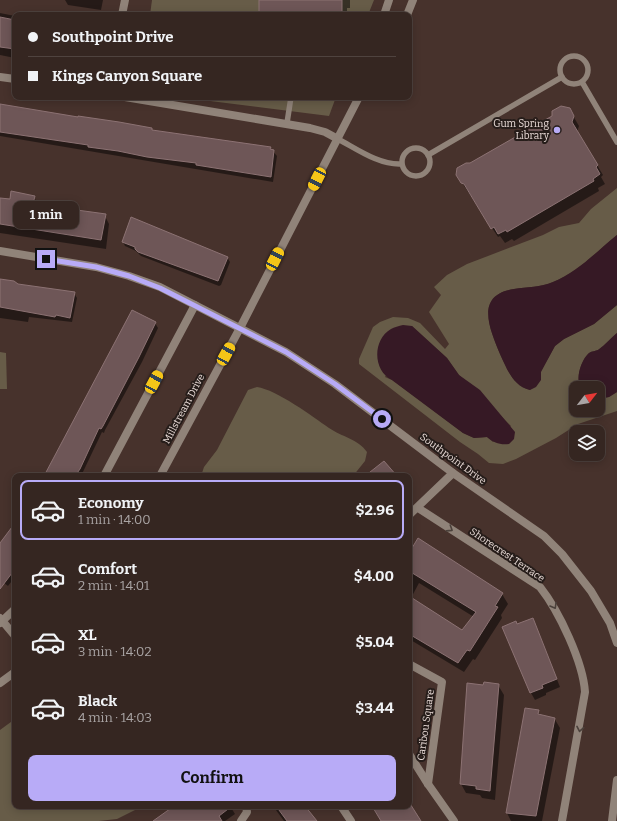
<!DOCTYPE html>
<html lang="en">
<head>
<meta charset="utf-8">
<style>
	body { margin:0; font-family:Bitter,serif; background:#3d2e2a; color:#f1f3f6; height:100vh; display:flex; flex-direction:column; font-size:15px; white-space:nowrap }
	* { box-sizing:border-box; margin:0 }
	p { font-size:13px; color:#aaa5a5 }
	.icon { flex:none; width:22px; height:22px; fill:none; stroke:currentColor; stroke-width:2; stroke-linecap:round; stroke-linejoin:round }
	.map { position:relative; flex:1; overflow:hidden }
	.drawer { position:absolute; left:12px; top:473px; width:400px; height:336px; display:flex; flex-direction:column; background:#352621; border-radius:8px; box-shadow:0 2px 10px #0003,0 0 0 1px #4f433f }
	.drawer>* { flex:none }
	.banner { position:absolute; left:12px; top:12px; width:400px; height:88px; border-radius:8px; box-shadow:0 2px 10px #0003,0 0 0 1px #4f433f; display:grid; align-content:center; height:88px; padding:0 16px; background:#352621 }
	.needle { width:26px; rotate:59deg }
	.tools { position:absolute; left:569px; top:381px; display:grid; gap:8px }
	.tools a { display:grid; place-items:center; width:36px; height:36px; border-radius:8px; background:#352621; box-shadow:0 2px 10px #0003,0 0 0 1px #4f433f; font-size:20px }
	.end { position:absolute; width:18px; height:18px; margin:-9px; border:5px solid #b8abf7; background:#111; box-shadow:0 0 0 2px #111 }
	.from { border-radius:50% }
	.bubble { position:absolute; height:28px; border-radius:8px; background:#352621; box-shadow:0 2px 10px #0003,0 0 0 1px #4f433f; font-size:13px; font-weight:700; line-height:28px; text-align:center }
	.car { position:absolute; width:12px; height:24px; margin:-12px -6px; border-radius:5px; box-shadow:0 0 3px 1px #0007; background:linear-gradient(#f5c518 24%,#345 0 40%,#f5c518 0 76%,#345 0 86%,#f5c518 0) }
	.banner b { display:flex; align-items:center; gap:14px; height:38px; font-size:15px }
	.banner b+b { border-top:1px solid #4f433f }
	.banner i { width:10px; height:10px; background:#f1f3f6 }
	ul { padding:7px 0 0; list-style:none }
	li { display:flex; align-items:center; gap:12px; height:60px; margin:0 8px 6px; padding:0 8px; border:2px solid transparent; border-radius:8px }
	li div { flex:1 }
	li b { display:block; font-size:15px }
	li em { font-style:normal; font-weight:700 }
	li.selected { border-color:#b8abf7 }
	li>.icon { width:36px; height:36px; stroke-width:1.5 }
	.primary-button { display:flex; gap:8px; margin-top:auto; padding:8px 16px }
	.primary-button a { flex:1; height:46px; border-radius:8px; background:#b8abf7; color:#111; font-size:16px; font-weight:700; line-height:46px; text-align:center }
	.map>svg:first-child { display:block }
	.green { fill:#675c48; fill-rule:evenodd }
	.water { fill:#361925 }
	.shadow { fill:#0007; fill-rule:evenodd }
	.building { fill:#6e5657; stroke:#8c7273 }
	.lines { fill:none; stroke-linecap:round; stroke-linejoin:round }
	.service { stroke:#908379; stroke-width:5.5 }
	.minor { stroke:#908379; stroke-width:8 }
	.tertiary { stroke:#908379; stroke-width:8 }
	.oneway { stroke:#4b413b }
	.route { stroke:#b8abf7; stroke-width:5 }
	.poi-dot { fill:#b8abf7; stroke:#261d1a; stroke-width:1.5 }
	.labels { text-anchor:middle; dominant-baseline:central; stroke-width:4; stroke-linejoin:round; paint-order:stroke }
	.poi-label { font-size:10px; fill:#eadcd8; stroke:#261d1a; text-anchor:end }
	.street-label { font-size:10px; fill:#eadcd8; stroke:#261d1a }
</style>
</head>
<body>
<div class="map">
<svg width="617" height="821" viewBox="0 0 617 821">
	<rect width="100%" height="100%" fill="#47322c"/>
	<g class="green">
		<polygon points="152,0 374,0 368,15 150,15"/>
		<polygon points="178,97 336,97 329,116"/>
		<path d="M617 188V235C597 251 578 272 553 282 541 287 527 287 514 289 474 295 490 329 500 354 507 369 513 386 530 390L555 346 564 339 594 324 617 305V333C611 338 605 345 598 350 596 351 592 351 589 353 581 360 575 379 581 388H576V410H598V399L609 397 617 392V411L578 424 556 438 516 459 503 464 489 463 478 454 460 442 359 364V359L373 327 380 322 393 317 408 318 420 323 445 349 449 344 429 312 441 295 434 287 447 275 467 264 543 235 559 227 579 223 591 209ZM412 326 447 358 459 375 511 426 493 442 487 437 474 438 463 433 392 380 385 377Z"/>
		<polygon points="0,352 6,353 7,389 0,389"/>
		<path d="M257 387C277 390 312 416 329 428 342 437 358 439 367 452L365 461 353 476H201L204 467 217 450 248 390Z"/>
		<polygon points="15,719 15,806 143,806 117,819 99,821 0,821 0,730"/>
	</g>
	<g class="water">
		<path d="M617 235V305L594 324 564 339 555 346 541 372V380L536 387 530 390C513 386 507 369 500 354 490 329 474 295 514 289 527 287 541 287 553 282 578 272 597 251 617 235Z"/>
		<path d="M403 325 412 326 447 358 459 375 480 390 515 432 514 439 509 444C500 445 494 443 487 437L474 438 463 433 392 380C373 371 372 340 391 329 394 327 399 326 403 325Z"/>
		<path d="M617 333V392L609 397 598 399V388H581C575 379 581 360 589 353 592 351 596 351 598 350 605 345 611 338 617 333Z"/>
	</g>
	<g class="shadow">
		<polygon points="65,0 103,0 101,10 68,5"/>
		<polygon points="260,0 350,0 350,8 347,8 347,15 260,15"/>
		<polygon points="0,13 15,16 15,58 0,55"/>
		<polygon points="0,104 152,131 270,148 277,156 273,182 0,136"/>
		<polygon points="569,109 579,126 577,132 603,175 601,177 605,184 598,188 599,191 514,241 512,239 505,243 500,236 498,237 457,175 470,164"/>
		<polygon points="34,197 39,206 104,214 109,224 106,249 0,233 0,199 11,200"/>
		<polygon points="123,242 227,257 230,262 221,285 219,286 141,256 136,251 125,246"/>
		<polygon points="0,281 74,293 77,298 72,322 29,317 28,322 0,318"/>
		<polygon points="155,323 158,328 142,362 105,430 104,433 102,432 82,474 79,476 44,476 67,433"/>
		<polygon points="15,527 15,577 8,586 0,580 0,546"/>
		<path d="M418 540 502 594 508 604 501 615 502 618 475 660 473 659 464 672 409 639V554ZM419 583 474 617 462 632 411 598Z"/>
		<polygon points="533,619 560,687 546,693 546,695 535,700 531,693 517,625"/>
		<polygon points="498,685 504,695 495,800 482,798 480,795 466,793 461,784 484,686"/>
		<polygon points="538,711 541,716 554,718 560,728 542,821 511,821 507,813"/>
		<polygon points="175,806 230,806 235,814 225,821 165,821"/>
		<polygon points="273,806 304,806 314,821 284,821"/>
	</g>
	<g class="building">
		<rect x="259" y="0" width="83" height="15"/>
		<polygon points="0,17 15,20 15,49 0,47"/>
		<polygon points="0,104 78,117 78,116 119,122 152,128 152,130 271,147 270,149 274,150 271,177 196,165 196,163 147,157 118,151 88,147 88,145 0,132"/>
		<polygon points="561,106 570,108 574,116 572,122 598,165 596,167 600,174 593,179 594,181 507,232 506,230 498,234 494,227 491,229 464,184 461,183 456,175 457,168 466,163 470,163 552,116 552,111"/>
		<polygon points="11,191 35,196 33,204 106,214 101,240 0,224 0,198 10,199"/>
		<polygon points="131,217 228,257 218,281 138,252 135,249 135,247 122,242"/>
		<polygon points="0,279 14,281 18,284 75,292 70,318 56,315 55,317 0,307"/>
		<polygon points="132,310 156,322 139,357 103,426 101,429 99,428 80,469 75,476 44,476"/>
		<polygon points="384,461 397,476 365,476"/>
		<polygon points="15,523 15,573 12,573 0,589 0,543"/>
		<polygon points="418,538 503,593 495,606 498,607 470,651 467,650 458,663 409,634 409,596 462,630 476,612 409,571 409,553"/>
		<polygon points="533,618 557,679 542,685 543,688 530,693 502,627 516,621 517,624"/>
		<polygon points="484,682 499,684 490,791 476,789 476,786 460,784 467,683 483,685"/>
		<polygon points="525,708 539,710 538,714 555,718 536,816 506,813"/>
		<polygon points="409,802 421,821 381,821 372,806 409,806"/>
		<polygon points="174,806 232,806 219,816 222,821 153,821"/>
		<polygon points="276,806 305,806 317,821 287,821"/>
	</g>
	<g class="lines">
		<g class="service">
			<circle cx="574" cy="70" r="14"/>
			<polyline points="582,82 617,142"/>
			<polyline points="287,123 291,97"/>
			<path d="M338 139C357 149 379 165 401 164"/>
			<circle cx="416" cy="162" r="14"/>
			<polyline points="428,155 562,77"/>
		</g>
		<g class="minor">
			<polyline points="122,15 125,0"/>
			<polyline points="0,77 15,79"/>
			<polyline points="125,97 310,128 325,132 338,139"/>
			<polyline points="0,251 96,267 129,276 160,287 286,352 335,384 453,473 544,536 562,554 591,591 610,623 617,643"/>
			<polyline points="104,476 195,305"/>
			<path d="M418 508 540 587C559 611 583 662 585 692L562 821"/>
			<polyline points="409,515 453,473"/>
			<polyline points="0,618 15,636"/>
			<polyline points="0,623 15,609"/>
			<polyline points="409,664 442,682 428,784"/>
			<polyline points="409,754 428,784 454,821"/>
			<polyline points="341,806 351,821"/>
			<polyline points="241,821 247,812 246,806"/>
			<polyline points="612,821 617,780"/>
		</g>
		<g class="tertiary">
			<polyline points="384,15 389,0"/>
			<polyline points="407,15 413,0"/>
			<polyline points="160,476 240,328 359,97"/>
			<polyline points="0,683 15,672"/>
		</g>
	</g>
	<defs><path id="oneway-chevron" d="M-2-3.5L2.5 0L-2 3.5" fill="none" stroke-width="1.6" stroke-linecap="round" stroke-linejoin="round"/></defs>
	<g class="oneway">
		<use href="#oneway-chevron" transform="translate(450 529) rotate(33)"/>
		<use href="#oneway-chevron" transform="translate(554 606) rotate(60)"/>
		<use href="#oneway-chevron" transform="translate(580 729) rotate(101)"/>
	</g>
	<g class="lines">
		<polyline class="route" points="46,259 96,267 129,276 160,288 286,352 335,384 382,419"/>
	</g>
	<circle class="poi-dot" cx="557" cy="130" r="4"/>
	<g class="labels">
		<g class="poi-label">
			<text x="549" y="124">Gum Spring<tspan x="549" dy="12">Library</tspan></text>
		</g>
		<g class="street-label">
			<text transform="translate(184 409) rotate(-62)">Millstream Drive</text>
			<text transform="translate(453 459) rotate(36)">Southpoint Drive</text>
			<text transform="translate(507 555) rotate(34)">Shorecrest Terrace</text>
			<text transform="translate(426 725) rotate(-82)">Caribou Square</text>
		</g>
	</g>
</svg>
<div class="tools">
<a><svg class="needle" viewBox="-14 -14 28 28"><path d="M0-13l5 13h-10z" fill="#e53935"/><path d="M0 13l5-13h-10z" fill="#aaa5a5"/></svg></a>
<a><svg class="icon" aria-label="layers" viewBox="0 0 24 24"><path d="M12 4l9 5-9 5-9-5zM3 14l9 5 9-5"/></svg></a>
</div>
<i class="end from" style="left:382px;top:419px"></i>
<i class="end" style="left:46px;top:259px"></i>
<div class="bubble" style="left:13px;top:201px;width:66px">1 min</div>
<i class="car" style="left:317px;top:179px;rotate:207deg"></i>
<i class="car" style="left:275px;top:259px;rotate:27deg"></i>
<i class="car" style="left:226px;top:354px;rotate:29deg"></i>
<i class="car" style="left:154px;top:382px;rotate:28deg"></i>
<div class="banner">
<b><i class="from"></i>Southpoint Drive</b>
<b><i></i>Kings Canyon Square</b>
</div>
<section class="drawer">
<ul>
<li class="selected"><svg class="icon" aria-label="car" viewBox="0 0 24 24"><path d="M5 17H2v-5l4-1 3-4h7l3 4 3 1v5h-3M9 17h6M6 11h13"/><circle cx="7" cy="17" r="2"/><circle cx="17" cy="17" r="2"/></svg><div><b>Economy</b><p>1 min · 14:00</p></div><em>$2.96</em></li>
<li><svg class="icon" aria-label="car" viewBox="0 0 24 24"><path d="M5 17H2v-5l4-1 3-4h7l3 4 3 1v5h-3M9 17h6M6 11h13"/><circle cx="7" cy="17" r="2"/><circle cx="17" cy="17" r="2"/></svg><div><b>Comfort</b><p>2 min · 14:01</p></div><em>$4.00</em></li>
<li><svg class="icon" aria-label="car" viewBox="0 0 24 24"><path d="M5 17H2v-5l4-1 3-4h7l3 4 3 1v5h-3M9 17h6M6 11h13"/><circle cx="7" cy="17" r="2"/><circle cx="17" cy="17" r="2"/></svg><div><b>XL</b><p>3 min · 14:02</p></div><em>$5.04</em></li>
<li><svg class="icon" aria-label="car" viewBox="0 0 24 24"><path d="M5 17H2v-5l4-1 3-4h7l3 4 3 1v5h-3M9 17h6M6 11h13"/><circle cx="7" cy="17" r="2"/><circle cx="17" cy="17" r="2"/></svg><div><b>Black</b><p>4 min · 14:03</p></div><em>$3.44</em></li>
</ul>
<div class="primary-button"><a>Confirm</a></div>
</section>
</div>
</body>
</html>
